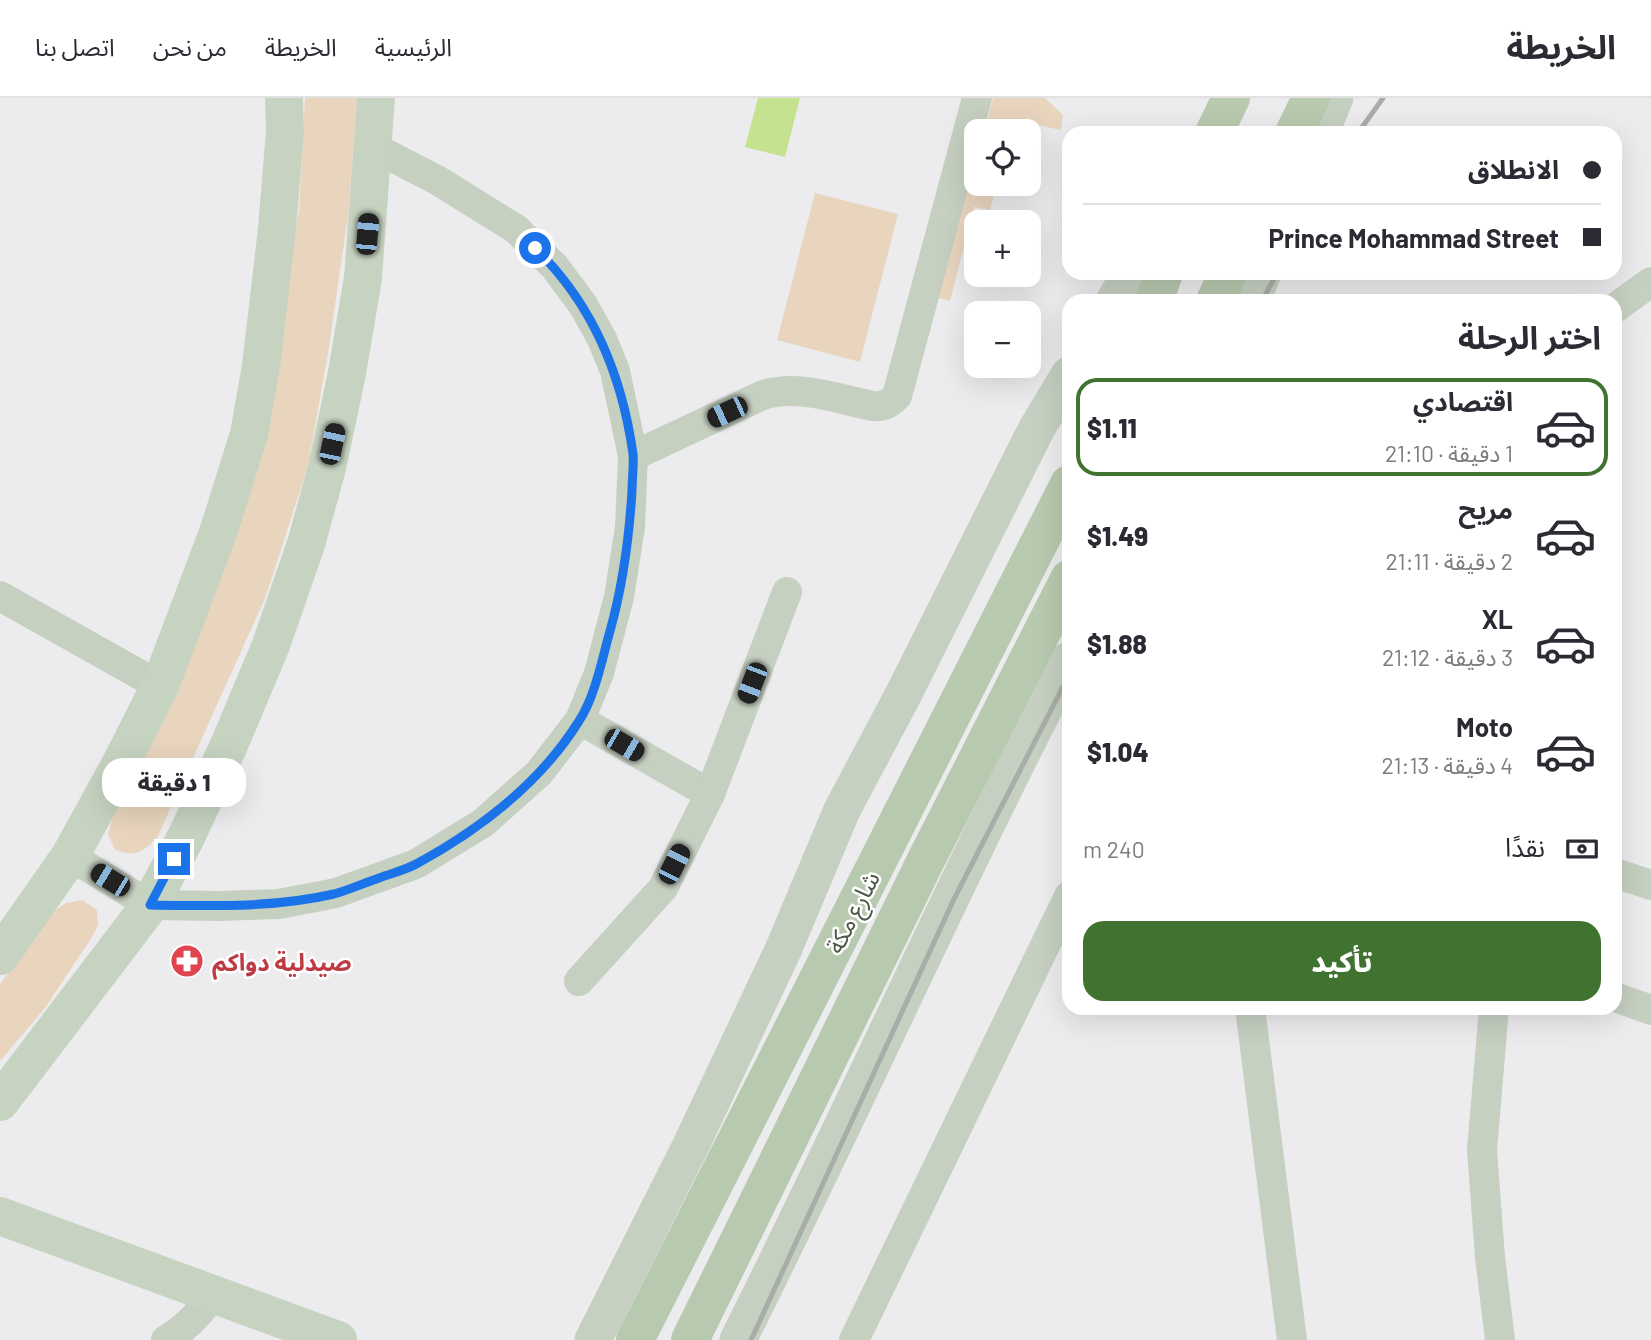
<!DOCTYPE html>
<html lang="ar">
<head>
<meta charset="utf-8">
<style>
	body { margin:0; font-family:Barlow,"Noto Sans Arabic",sans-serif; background:#f2f2f3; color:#2b2b33; direction:rtl; height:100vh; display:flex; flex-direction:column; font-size:26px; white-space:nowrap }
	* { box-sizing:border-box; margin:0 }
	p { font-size:23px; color:#7c7c81 }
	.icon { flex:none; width:38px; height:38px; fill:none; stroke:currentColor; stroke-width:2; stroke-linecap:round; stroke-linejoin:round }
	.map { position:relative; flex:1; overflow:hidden; direction:ltr }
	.panel { position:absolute; left:1062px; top:196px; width:560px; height:721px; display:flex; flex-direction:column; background:#fff; border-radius:21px; box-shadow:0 7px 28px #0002; direction:rtl }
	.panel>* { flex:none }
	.banner { position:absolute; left:1062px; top:28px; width:560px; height:154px; border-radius:21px; box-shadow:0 7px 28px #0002; direction:rtl; display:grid; align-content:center; height:154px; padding:0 21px; background:#fff }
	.buttons { position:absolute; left:964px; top:21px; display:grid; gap:14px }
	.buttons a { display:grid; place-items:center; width:77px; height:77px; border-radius:14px; background:#fff; box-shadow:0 7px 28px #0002; font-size:35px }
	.end { position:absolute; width:32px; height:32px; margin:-16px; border:9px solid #1a73e8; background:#fff; box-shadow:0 0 0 4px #fff }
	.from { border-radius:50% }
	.bubble { position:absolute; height:49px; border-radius:21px; background:#fff; box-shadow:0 7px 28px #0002; font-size:23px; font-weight:800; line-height:49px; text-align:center; direction:rtl }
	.car { position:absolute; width:21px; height:42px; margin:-21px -10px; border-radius:9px; box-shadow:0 0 5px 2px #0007; background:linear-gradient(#222 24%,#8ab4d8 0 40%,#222 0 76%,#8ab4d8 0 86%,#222 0) }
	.banner b { display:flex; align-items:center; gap:24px; height:66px; font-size:26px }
	.banner b+b { border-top:2px solid #e1e1e2 }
	.banner i { width:18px; height:18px; background:#2b2b33 }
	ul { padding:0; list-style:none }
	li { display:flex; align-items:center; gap:21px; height:98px; margin:0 14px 10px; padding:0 7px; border:4px solid transparent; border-radius:21px }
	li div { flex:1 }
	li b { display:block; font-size:26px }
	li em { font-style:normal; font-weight:800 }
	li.on { border-color:#3f732f }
	li>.icon { width:63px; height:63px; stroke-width:1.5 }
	h2 { padding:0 21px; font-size:32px; line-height:84px }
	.pay { display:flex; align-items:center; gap:18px; height:77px; padding:0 21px; font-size:26px }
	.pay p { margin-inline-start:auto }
	.primary-button { display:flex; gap:14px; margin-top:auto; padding:14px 21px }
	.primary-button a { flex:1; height:80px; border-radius:21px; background:#3f732f; color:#fff; font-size:28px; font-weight:800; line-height:80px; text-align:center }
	header { display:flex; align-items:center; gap:42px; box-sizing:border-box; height:98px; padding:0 35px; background:#fff; border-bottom:2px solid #e1e1e2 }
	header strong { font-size:33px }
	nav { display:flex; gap:38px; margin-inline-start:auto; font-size:24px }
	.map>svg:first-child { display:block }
	.green { fill:#e9d5be }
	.water { fill:#c4e28f }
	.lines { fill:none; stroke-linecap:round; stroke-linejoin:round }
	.minor { stroke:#c6d0c1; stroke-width:30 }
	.tertiary { stroke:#c6d0c1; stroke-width:37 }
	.secondary { stroke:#c6d3c0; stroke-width:38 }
	.primary { stroke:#b7c9ae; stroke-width:38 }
	.rail { stroke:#a8aea7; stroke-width:5 }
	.route { stroke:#1a73e8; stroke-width:9 }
	.labels { text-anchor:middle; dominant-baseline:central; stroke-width:5; stroke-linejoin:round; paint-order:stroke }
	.street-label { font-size:24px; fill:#4d5746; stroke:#fff }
	.health-label { font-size:24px; font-weight:bold; fill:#be3a42; stroke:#fff; text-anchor:start }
</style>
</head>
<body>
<header>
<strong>الخريطة</strong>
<nav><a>الرئيسية</a><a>الخريطة</a><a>من نحن</a><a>اتصل بنا</a></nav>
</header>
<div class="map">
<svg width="1651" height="1242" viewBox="0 0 1651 1242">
	<rect width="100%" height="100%" fill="#ececef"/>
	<g class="green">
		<path d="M305 0H357L348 118 328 255 308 368 266 498 157 740C142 755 136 759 115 752L108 736 114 713 258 354 299 112Z"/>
		<polygon points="993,0 1045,0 1063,17 1061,32 1013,22 1010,33 985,33"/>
		<polygon points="976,67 976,86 997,86 990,112 974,109 950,203 930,198 963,77 974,79"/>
		<polygon points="815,95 898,116 860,264 777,242"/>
		<polygon points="82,802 97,812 98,827 92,839 45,910 0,963 0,886 54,813 66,805"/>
	</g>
	<polygon class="water" points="758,0 800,0 785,59 745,49"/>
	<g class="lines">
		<g class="minor">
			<polyline points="1615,210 1651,184"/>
			<path d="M633 358 763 297C799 286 837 301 873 308 884 309 889 306 897 298L977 0"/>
			<polyline points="0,498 160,588"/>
			<polyline points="580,622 710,696"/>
			<polyline points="70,758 150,807 219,808 279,806 336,795 416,766 483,725 539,675 580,622 599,575 619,499 630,429 633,358 615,273 602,241 583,207 555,169 516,131 437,82 373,49"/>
			<polyline points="1615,775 1651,787"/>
			<polyline points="579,883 663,790 710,696 787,494"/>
			<polyline points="1615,899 1651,912"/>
			<polyline points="1250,910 1292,1242"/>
			<polyline points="1494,910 1482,1052 1490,1159 1500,1242"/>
			<path d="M166 1242C187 1230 201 1214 214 1195"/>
			<polyline points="854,1242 1069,798"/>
		</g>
		<g class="tertiary">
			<polyline points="1320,35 1335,0"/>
			<polyline points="1114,203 1131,175"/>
			<polyline points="1252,203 1263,175"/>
			<polyline points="593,1242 692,1045 784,850 842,712 902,599 1037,330 1069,277"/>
			<path d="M738 1242C851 1017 953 786 1069 562"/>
		</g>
		<g class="secondary">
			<polyline points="0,858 70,758 120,667 160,588 219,432 249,336 261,268 277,131 285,33 284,0"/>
			<polyline points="0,1004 150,807 186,739 229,647 271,547 306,446 327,370 347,275 363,180 376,0"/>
			<polyline points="0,1118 338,1242"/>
		</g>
		<g class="primary">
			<polyline points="1214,35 1231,0"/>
			<polyline points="1294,35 1311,0"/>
			<polyline points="1154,203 1164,175"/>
			<polyline points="1215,203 1228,175"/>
			<polyline points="635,1242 1069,386"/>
			<polyline points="690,1242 926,762 1069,481"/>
		</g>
		<g class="rail">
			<polyline points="1358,35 1383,0"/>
			<polyline points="1262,203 1277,175"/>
			<polyline points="751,1242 954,801 1069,577"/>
		</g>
	</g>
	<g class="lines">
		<path class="route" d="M174 761 150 807C212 808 273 810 334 796 349 792 364 785 379 780 392 775 406 772 418 765 480 731 541 684 579 623 595 599 602 561 610 533 623 487 629 441 632 393 632 381 634 368 633 356 622 277 593 206 535 150"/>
	</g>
	<defs>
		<symbol id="pharmacy-disc" viewBox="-11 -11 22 22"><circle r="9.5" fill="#e0444e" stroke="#fff"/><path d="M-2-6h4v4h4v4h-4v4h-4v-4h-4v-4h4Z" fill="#fff"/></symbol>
	</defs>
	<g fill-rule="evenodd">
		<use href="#pharmacy-disc" x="168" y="844" width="38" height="38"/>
	</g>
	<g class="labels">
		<g class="street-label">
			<text transform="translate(852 814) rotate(-63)">شارع مكة</text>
		</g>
		<g class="health-label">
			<text x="212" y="863">صيدلية دواكم</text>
		</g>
	</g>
</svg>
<div class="buttons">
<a><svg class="icon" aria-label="locate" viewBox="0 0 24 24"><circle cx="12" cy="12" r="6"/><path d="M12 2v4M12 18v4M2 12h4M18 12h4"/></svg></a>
<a>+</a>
<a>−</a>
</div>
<i class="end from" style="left:535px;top:150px"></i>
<i class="end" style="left:174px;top:761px"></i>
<div class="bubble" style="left:102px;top:660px;width:144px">1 دقيقة</div>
<i class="car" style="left:367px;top:136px;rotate:5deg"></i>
<i class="car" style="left:727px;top:314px;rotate:245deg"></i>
<i class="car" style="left:332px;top:346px;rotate:12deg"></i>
<i class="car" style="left:752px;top:585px;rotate:201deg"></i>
<i class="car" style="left:624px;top:647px;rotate:120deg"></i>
<i class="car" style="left:674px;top:766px;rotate:27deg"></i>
<i class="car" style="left:110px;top:782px;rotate:301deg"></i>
<div class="banner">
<b><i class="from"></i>الانطلاق</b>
<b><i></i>Prince Mohammad Street</b>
</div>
<section class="panel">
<h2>اختر الرحلة</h2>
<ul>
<li class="on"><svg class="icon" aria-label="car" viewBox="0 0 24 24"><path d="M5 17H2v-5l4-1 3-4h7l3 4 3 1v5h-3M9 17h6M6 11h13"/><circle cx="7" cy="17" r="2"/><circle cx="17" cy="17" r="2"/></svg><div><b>اقتصادي</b><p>1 دقيقة · 21:10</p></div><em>$1.11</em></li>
<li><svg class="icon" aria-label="car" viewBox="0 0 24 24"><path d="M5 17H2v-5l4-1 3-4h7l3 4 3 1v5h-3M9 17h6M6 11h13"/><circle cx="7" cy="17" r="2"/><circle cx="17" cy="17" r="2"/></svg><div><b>مريح</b><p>2 دقيقة · 21:11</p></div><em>$1.49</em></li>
<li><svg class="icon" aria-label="car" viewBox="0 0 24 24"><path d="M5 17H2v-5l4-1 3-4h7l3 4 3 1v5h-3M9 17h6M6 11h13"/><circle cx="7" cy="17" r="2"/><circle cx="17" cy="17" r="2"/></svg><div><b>XL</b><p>3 دقيقة · 21:12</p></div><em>$1.88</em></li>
<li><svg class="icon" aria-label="car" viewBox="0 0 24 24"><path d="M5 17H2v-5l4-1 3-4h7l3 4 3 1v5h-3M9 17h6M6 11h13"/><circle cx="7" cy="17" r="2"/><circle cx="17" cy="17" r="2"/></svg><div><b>Moto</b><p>4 دقيقة · 21:13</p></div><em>$1.04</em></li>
</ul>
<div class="pay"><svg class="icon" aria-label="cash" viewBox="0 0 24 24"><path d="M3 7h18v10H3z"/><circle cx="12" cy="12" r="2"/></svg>نقدًا<p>240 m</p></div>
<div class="primary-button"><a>تأكيد</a></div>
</section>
</div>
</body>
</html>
